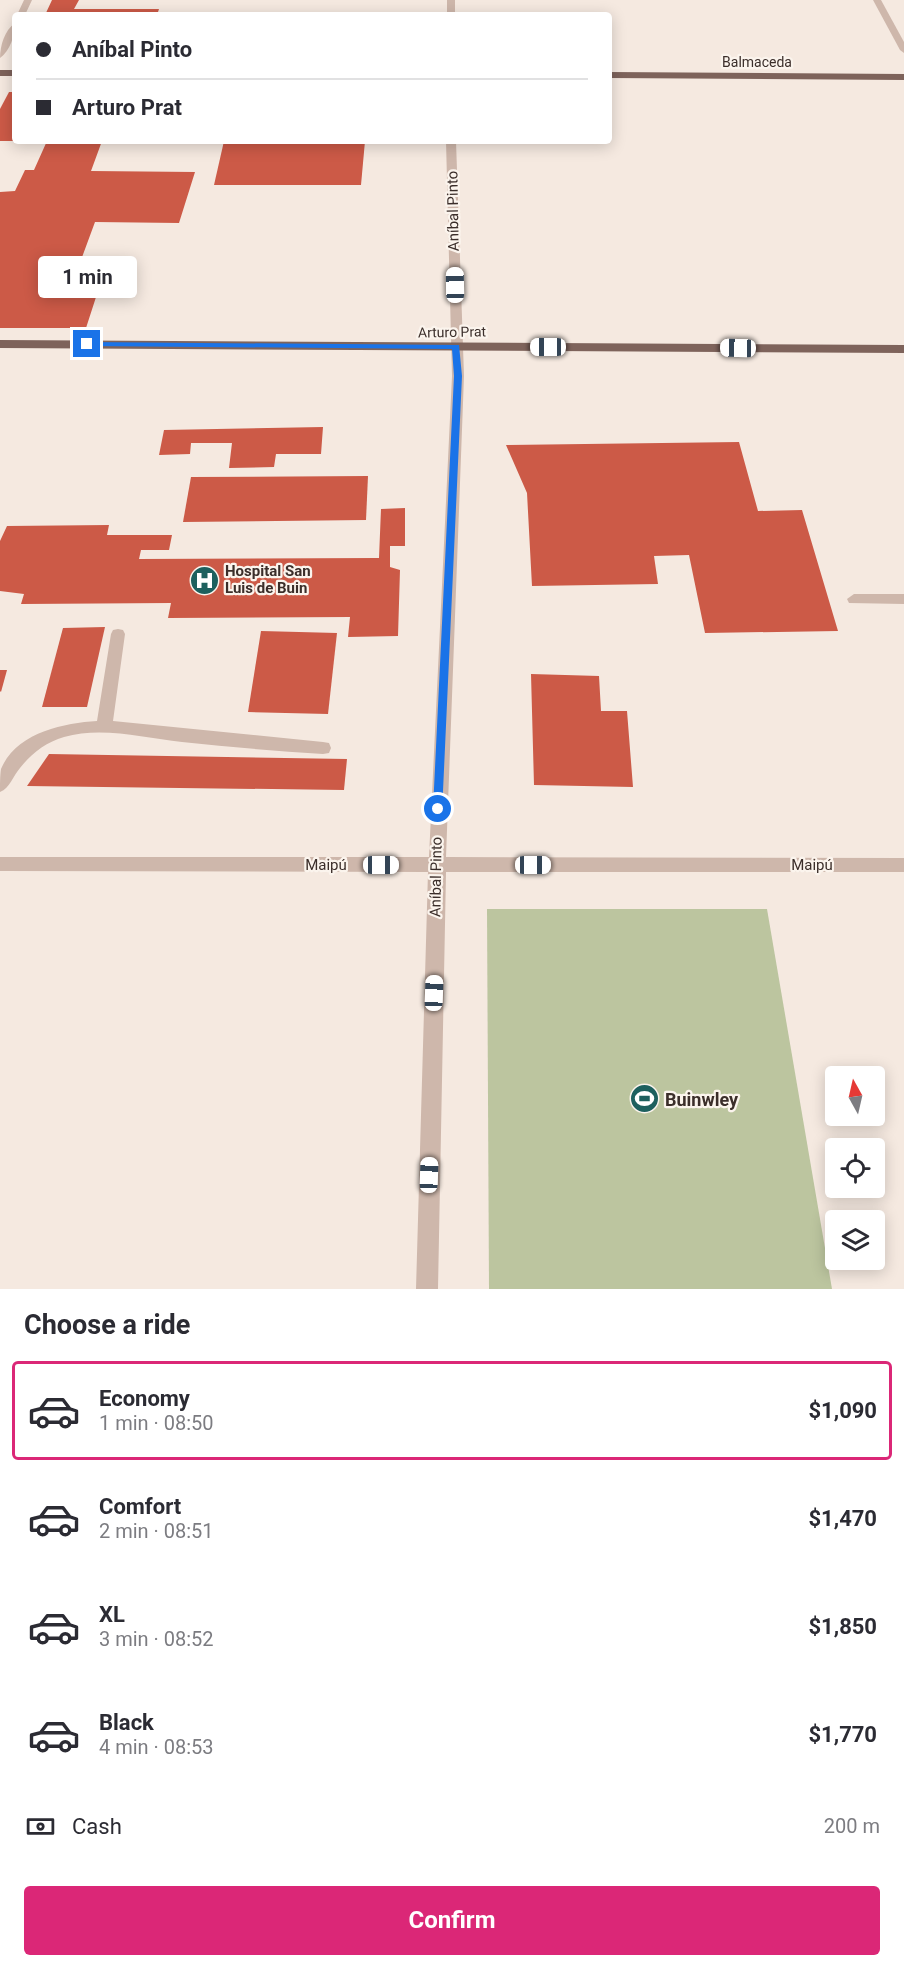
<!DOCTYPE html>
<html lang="en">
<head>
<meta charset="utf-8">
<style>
	body { margin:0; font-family:Roboto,sans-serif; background:#f2f2f3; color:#2b2b33; height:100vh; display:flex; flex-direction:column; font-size:22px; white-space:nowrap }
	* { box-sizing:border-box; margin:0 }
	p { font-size:20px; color:#7c7c81 }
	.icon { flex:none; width:33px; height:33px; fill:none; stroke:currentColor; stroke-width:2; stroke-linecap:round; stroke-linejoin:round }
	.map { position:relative; height:1289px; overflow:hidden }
	.panel { display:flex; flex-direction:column; background:#fff; flex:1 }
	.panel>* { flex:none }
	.banner { position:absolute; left:12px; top:12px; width:600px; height:132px; border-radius:6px; box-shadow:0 3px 15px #0003; display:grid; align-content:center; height:132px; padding:0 24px; background:#fff }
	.needle { width:39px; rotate:352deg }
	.buttons { position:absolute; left:825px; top:1066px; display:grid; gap:12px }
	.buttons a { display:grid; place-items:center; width:60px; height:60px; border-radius:6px; background:#fff; box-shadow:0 3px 15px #0003; font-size:30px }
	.end { position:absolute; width:27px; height:27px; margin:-14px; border:8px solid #1a73e8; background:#fff; box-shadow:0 0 0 3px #fff }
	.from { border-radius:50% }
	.bubble { position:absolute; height:42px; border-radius:6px; background:#fff; box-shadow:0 3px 15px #0003; font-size:20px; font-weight:700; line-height:42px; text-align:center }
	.car { position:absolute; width:18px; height:36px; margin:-18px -9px; border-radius:8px; box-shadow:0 0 4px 2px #0007; background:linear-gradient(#fff 24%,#345 0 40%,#fff 0 76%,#345 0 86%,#fff 0) }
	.banner b { display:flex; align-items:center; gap:21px; height:57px; font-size:22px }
	.banner b+b { border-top:2px solid #e1e1e2 }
	.banner i { width:15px; height:15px; background:#2b2b33 }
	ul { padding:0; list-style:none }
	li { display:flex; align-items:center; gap:18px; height:99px; margin:0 12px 9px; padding:0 12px; border:3px solid transparent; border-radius:6px }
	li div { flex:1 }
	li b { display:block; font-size:22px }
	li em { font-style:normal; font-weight:700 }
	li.active { border-color:#db2777 }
	li>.icon { width:54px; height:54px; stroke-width:1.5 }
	h2 { padding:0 24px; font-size:27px; line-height:72px }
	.pay { display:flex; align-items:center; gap:15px; height:66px; padding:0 24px; font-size:22px }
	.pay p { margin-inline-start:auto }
	.button { display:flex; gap:12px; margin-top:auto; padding:12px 24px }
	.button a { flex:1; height:69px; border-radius:6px; background:#db2777; color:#fff; font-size:24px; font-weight:700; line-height:69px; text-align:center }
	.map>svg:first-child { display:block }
	.green { fill:#bcc59f }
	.building { fill:#cc5a47 }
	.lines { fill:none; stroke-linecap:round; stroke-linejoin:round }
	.minor { fill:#ceb7ab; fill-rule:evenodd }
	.major { fill:#7e635b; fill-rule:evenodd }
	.route { fill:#1a73e8 }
	.labels { text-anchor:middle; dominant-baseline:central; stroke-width:4.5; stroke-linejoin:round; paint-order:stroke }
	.far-street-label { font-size:14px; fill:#3b2e2a; stroke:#fbf4ed }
	.street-label { font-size:15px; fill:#3b2e2a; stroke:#fbf4ed }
	.poi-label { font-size:15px; font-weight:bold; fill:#3b2e2a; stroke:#fbf4ed; text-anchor:start }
	.near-poi-label { font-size:18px; font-weight:bold; fill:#3b2e2a; stroke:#fbf4ed; text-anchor:start }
</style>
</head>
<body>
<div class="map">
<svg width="904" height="1289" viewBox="0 0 904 1289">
	<rect width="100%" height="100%" fill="#f5e9e0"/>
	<polygon class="green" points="487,909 767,909 832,1289 489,1289"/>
	<g class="building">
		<polygon points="52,0 79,0 74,9 159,9 157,15 45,15"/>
		<polygon points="9,92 15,92 15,141 0,141 0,109"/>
		<polygon points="47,141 102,141 91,171 195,172 179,223 95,222 81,260 108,260 86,328 0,328 0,192 15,191 25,170 34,170"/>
		<polygon points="224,141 365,141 361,185 214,185"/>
		<polygon points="323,427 321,454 276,454 274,467 229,468 232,443 191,443 190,454 159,455 164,430"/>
		<polygon points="739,442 758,511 802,510 838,631 705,633 689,555 654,556 658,584 532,586 527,493 506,445"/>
		<polygon points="368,476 366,520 183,522 191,477"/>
		<polygon points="405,508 405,546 390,546 390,567 400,570 398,636 348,637 350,617 168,618 171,603 21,604 24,594 0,591 0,541 7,526 109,525 107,535 172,535 169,550 141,550 139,559 379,558 381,509"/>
		<polygon points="105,627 87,707 42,707 63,628"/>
		<polygon points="261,631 337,633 328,714 248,712"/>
		<polygon points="0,670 7,670 1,692 0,691"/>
		<polygon points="531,674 599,676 601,711 627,711 633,787 534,785"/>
		<polygon points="49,754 347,759 344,790 27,786"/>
	</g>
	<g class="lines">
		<g class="minor">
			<polygon points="24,0 32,0 25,15 17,15"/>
			<rect x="447" y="0" width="8" height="15"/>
			<polygon points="873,0 881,0 904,42 904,53 900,50"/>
			<path d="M15 23C15 35 10 51 0 58 0 45 5 30 15 23Z"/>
			<polygon points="446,141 456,141 464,376 446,857 904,858 904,872 446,872 438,1289 416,1289 428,872 0,871 0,857 429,857 452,376"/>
			<polygon points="854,594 904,594 904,604 849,603 847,599"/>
			<path d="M118 629 123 630 125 634 113 721 323 742 329 743 331 748 329 753 323 754C276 751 229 747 182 742 144 738 102 726 64 737 46 742 31 754 20 768 13 776 10 788 0 792 0 785 0 775 1 769 16 733 63 723 97 721L111 634 113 630Z"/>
		</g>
		<g class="major">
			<rect x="0" y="70" width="15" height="6"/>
			<polygon points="609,72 904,74 904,80 609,78"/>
			<polygon points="0,340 904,345 904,353 0,348"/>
		</g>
	</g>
	<polygon class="route" points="84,342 459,345 462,376 442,813 438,814 433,809 454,376 452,349 87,346 84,346"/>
	<defs>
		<symbol id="hospital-disc" viewBox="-11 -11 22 22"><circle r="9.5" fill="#1d605e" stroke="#fbf4ed"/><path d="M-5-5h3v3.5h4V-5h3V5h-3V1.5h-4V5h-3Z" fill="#fff"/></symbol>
		<symbol id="stadium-disc" viewBox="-11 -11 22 22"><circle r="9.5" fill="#1d605e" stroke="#fbf4ed"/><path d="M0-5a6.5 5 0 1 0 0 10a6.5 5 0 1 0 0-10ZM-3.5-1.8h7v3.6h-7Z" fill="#fff"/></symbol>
	</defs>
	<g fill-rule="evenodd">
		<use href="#hospital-disc" x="188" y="564" width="33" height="33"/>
		<use href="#stadium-disc" x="628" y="1082" width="33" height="33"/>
	</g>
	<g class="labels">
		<g class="far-street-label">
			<text x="757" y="62">Balmaceda</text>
			<text transform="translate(452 332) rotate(-1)">Arturo Prat</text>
		</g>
		<g class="street-label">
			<text transform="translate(453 211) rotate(-91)">Aníbal Pinto</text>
			<text x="326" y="865">Maipú</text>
			<text x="812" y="865">Maipú</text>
			<text transform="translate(436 877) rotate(-89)">Aníbal Pinto</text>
		</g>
		<g class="poi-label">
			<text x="225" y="571">Hospital San<tspan x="225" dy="17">Luis de Buin</tspan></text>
		</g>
		<g class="near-poi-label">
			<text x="665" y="1099">Buinwley</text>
		</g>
	</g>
</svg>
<div class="buttons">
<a><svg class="needle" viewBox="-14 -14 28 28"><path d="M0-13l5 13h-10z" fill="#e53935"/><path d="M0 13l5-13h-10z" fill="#7c7c81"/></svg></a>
<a><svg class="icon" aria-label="locate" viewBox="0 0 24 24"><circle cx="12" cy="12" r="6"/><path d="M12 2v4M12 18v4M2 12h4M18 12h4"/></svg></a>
<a><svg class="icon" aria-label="layers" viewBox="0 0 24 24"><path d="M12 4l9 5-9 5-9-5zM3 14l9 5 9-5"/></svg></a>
</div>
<i class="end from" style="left:438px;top:809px"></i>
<i class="end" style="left:87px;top:344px"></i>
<div class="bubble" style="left:38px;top:256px;width:99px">1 min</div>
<i class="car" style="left:455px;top:285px;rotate:359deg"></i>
<i class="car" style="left:548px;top:347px;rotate:270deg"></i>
<i class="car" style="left:738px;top:348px;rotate:271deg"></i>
<i class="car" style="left:381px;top:865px;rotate:90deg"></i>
<i class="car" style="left:533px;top:865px;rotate:90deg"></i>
<i class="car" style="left:434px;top:993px;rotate:2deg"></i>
<i class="car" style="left:429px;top:1175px;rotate:2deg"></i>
<div class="banner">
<b><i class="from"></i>Aníbal Pinto</b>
<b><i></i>Arturo Prat</b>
</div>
</div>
<section class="panel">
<h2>Choose a ride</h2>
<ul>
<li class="active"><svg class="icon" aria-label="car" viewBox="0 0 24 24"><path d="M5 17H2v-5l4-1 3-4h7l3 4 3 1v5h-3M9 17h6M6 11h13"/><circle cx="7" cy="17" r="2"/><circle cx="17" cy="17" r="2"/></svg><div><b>Economy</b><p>1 min · 08:50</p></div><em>$1,090</em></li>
<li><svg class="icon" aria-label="car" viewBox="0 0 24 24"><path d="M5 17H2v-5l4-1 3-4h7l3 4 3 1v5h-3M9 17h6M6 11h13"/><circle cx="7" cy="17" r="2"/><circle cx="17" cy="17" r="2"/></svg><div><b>Comfort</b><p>2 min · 08:51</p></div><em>$1,470</em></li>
<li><svg class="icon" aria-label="car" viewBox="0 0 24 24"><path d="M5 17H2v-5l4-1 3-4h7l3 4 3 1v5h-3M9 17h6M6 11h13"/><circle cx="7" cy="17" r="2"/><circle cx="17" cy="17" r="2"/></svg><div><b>XL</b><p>3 min · 08:52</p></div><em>$1,850</em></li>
<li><svg class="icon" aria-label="car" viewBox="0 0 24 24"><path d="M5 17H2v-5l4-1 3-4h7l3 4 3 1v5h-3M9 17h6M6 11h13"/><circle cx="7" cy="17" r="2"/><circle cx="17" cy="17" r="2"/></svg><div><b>Black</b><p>4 min · 08:53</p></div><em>$1,770</em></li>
</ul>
<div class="pay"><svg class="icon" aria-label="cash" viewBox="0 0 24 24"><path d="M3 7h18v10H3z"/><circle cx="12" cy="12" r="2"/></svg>Cash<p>200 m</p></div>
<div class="button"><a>Confirm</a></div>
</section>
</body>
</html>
